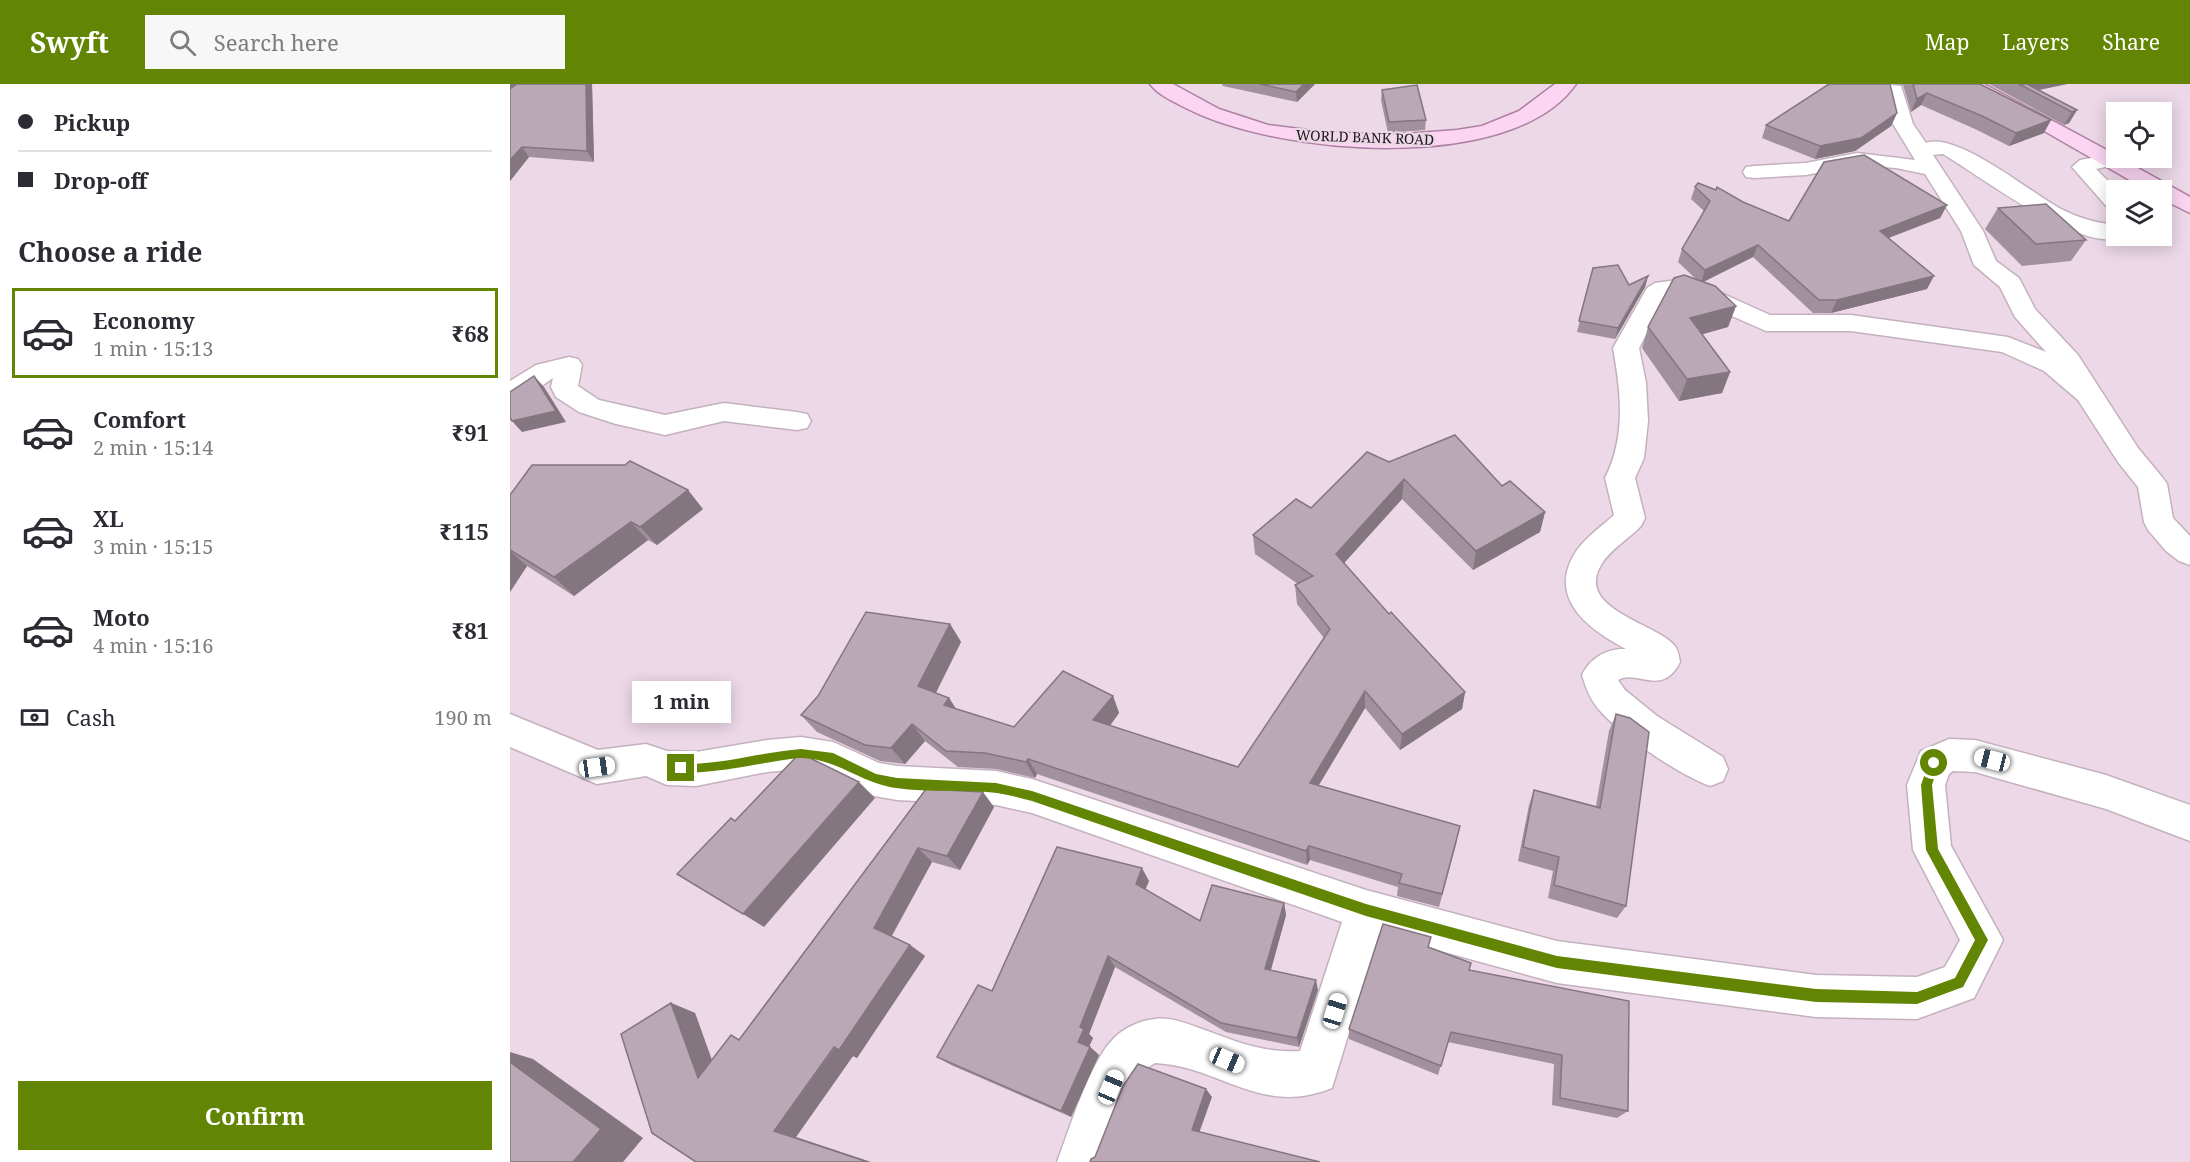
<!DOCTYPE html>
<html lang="en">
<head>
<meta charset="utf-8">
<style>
	body { margin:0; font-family:"Noto Serif",serif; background:#f7f7f7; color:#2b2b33; height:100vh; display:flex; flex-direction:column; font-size:22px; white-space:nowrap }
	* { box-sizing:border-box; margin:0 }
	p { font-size:20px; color:#7c7c81 }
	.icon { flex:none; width:33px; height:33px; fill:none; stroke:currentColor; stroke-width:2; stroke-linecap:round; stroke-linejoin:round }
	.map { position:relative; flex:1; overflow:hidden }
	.drawer { display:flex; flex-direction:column; background:#fff; width:510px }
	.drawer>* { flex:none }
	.banner { display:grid; align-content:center; height:132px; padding:0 18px; background:#fff }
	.fabs { position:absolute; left:1596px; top:18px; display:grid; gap:12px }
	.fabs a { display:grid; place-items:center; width:66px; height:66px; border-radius:0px; background:#fff; box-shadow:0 3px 15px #0003; font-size:30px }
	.end { position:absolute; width:27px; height:27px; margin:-14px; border:8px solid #628503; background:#fff; box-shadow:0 0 0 3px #fff }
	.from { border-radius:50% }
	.bubble { position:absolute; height:42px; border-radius:0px; background:#fff; box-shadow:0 3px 15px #0003; font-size:20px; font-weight:700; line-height:42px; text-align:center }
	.car { position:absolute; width:18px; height:36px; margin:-18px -9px; border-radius:8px; box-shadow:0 0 4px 2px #0007; background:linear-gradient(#fff 24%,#345 0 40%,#fff 0 76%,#345 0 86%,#fff 0) }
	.banner b { display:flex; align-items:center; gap:21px; height:57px; font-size:22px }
	.banner b+b { border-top:2px solid #e1e1e2 }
	.banner i { width:15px; height:15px; background:#2b2b33 }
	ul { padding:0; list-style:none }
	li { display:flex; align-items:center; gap:18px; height:90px; margin:0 12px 9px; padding:0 6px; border:3px solid transparent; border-radius:0px }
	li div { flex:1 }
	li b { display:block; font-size:22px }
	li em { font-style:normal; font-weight:700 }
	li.current { border-color:#628503 }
	li>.icon { width:54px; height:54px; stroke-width:1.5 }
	h2 { padding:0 18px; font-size:27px; line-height:72px }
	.pay { display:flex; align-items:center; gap:15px; height:66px; padding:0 18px; font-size:22px }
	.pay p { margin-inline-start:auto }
	.action { display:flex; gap:12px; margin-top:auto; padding:12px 18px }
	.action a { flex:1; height:69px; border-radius:0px; background:#628503; color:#fff; font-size:24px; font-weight:700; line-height:69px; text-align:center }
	header { display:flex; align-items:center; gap:36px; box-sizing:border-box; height:84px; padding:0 30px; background:#628503; color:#fff }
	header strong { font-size:28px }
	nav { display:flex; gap:33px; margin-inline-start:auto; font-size:21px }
	.search { width:420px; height:54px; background:#f7f7f7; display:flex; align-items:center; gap:15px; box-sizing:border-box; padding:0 21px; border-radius:0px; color:#7c7c81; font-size:22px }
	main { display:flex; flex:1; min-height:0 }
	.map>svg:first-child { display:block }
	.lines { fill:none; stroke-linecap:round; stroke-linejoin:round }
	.minor-casing { stroke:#c4b1bf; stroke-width:3 }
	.major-casing { stroke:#ad81a2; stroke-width:3 }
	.minor { fill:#fff; fill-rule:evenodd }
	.major { fill:#fbd5f2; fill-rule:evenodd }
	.wall { fill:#a1909d }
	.shaded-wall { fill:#83767f }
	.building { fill:#bba8b6; stroke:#83767f; stroke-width:1.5 }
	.route { fill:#628503 }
	.labels { text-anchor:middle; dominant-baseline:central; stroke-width:4.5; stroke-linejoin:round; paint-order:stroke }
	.far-street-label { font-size:14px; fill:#1f181e; stroke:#ecd8e7 }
</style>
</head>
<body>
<header>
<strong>Swyft</strong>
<div class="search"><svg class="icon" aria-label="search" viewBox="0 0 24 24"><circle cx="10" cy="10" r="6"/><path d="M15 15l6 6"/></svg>Search here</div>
<nav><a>Map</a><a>Layers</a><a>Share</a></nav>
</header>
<main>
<section class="drawer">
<div class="banner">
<b><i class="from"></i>Pickup</b>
<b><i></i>Drop-off</b>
</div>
<h2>Choose a ride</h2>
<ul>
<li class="current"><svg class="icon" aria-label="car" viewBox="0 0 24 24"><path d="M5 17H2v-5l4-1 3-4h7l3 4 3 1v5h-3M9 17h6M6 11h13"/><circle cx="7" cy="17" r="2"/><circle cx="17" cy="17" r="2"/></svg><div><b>Economy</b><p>1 min · 15:13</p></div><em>₹68</em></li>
<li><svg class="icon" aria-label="car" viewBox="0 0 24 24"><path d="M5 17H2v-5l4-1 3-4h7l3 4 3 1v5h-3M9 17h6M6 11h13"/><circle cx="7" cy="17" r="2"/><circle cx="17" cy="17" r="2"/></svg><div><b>Comfort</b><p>2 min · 15:14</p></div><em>₹91</em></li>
<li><svg class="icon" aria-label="car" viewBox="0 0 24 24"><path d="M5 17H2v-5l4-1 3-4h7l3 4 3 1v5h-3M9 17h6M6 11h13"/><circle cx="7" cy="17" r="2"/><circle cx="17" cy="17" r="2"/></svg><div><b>XL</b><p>3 min · 15:15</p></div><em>₹115</em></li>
<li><svg class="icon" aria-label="car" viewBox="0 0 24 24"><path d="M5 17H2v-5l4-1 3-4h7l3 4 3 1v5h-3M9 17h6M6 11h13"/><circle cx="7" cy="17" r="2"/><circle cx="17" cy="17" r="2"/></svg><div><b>Moto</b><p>4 min · 15:16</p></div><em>₹81</em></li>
</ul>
<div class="pay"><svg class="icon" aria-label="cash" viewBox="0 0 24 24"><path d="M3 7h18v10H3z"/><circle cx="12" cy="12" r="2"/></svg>Cash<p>190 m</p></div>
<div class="action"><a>Confirm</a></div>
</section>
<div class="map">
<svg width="1680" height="1078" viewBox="0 0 1680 1078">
	<rect width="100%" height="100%" fill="#ecd8e7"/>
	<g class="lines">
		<defs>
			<g id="minor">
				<path d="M1369 0 1391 2 1403 40 1416 59C1446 47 1520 108 1549 124 1568 134 1586 139 1606 141V152H1615C1575 173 1469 91 1433 70L1423 71 1473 147 1486 177 1509 194 1525 225 1568 271 1628 364 1652 393 1657 400 1663 434 1680 452V481L1669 477 1656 467 1638 446 1634 438 1628 403 1608 378 1568 316 1534 287 1492 268 1341 247H1256L1181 214 1167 210 1156 214 1129 264 1136 299 1138 337 1134 374 1125 394 1135 434 1131 442C1119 455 1100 465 1091 481 1065 525 1145 539 1164 561 1168 565 1169 572 1170 578 1152 614 1127 585 1108 596L1115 606 1147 632 1213 673 1218 685 1213 697 1200 702C1168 690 1115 654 1091 628 1081 617 1076 605 1072 591 1080 574 1097 564 1116 565 1078 545 1035 513 1067 466 1077 452 1092 442 1104 431L1095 394C1116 353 1111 308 1103 264L1137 204 1145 199 1167 196 1198 203 1260 231H1341L1498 253 1536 268 1505 233 1490 203 1464 181 1451 147 1415 90 1386 84 1347 81 1296 91 1244 94 1236 93 1233 88 1236 83 1244 82 1296 79 1347 69 1405 76 1383 40 1375 7Z"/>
				<polygon points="1598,71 1605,73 1609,77 1605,81 1586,85 1607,106 1606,126 1598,124 1562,83 1570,76"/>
				<polygon points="59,273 68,275 72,281 68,302 89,316 155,331 214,319 287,328 297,330 301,337 297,344 287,346 214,337 155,351 106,340 69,328 46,313 41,303 43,294 10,317 0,320 0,297 26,281"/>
				<path d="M0 630 88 666 136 660 157 667 186 668 257 656 291 653 323 658 369 679 387 682 486 687 522 695 856 806 1047 857 1306 891 1407 893 1435 883 1450 856 1403 766 1397 701 1411 667 1439 655 1465 656 1596 691 1680 721V757L1596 725 1465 688 1443 687 1439 690 1435 701 1441 762 1493 856 1464 914 1407 935 1306 933 1047 899 869 850 822 1004C751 1033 710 982 645 979 618 992 604 1051 593 1078H547C560 1044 579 979 604 954 614 944 631 936 645 935 660 933 675 939 689 944 726 957 750 969 790 967L832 838 522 729 486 721 387 716 364 712 318 689 291 685 257 688 186 702 157 701 136 692 87 700 0 663Z"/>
			</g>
			<g id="major">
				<path d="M640 0H663L709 25 758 41 814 48 881 51 947 46 972 42 1009 27 1045 0H1066C1002 92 765 70 678 25 666 19 648 11 640 0Z"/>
				<polygon points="1449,0 1474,0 1606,71 1606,74 1610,74 1680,113 1680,129 1652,115 1652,106 1637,106 1536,48 1452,4"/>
			</g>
		</defs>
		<use href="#minor" class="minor-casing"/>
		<use href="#major" class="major-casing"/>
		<use href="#minor" class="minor"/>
		<use href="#major" class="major"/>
	</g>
	<g class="wall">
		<polygon points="0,0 82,0 84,78 19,73 0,97"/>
		<polygon points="712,0 805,0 787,18 713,2"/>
		<polygon points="1384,0 1470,0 1534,49 1499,62 1465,45 1411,21 1401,28 1393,1"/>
		<polygon points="1479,0 1557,0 1529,6 1567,26 1559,39 1554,41"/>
		<polygon points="872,6 916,36 915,46 878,49 871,16"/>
		<polygon points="1387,29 1381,42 1345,67 1305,75 1252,54 1256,41"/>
		<polygon points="1185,103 1233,118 1279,137 1437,121 1430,134 1378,154 1417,205 1321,229 1303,229 1243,173 1193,198 1226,222 1218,243 1192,250 1220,288 1212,309 1169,317 1132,264 1138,243 1187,196 1168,178 1172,165 1194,127 1181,115"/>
		<polygon points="1488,124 1576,156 1561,177 1512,182 1475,145"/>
		<polygon points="1083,184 1119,201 1138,192 1135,203 1105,255 1067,248"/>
		<polygon points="879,378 992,402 1035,428 1030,448 963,486 892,415 834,479 879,530 955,608 952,625 890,666 855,624 809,701 947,757 929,823 887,812 888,803 800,776 797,781 527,690 525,694 486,685 448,683 415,657 395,680 370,677 307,648 291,631 440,540 451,558 426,609 439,614 446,625 504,643 603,612 609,629 600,642 728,683 814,554 787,520 785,501 788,500 745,470 743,451 801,424"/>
		<polygon points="0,411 193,425 147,461 138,456 64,512 17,482 0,508"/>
		<polygon points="1106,630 1116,822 1107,834 1038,814 1043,787 1008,777 1019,721 1024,706 1086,722 1099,647"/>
		<polygon points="416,705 484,723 450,786 422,778 382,852 400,861 415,872 347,974 343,972 286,1053 186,1078 161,919 185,929 202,976 229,955"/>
		<polygon points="639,797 635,806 690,837 774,819 776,831 761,886 808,906 789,963 716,948 605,883 579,950 583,954 579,962 589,971 561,1033 441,981 427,973 482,907"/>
		<polygon points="918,864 959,886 1118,1027 1107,1034 1042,1021 1044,980 938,958 928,991 839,955 839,945"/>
	</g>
	<g class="shaded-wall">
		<polygon points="0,0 9,0 0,7"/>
		<polygon points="76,0 82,0 84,78 77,67"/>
		<polygon points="794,0 805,0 787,18 786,8"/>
		<polygon points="1512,0 1557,0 1523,7"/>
		<polygon points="1417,9 1411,21 1401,28 1407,15"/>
		<polygon points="1567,26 1559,39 1554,41 1562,28"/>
		<polygon points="1387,29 1381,42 1345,67 1305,75 1310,62"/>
		<polygon points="1541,36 1534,49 1499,62 1506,49"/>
		<polygon points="12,63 19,73 0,97 0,76"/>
		<polygon points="1437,121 1430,134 1363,160 1370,147"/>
		<polygon points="1248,161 1243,173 1191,199 1195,186"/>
		<polygon points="1138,192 1135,203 1105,255 1108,244"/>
		<polygon points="1424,192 1417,205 1321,229 1327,216"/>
		<polygon points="1226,222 1218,243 1172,256 1180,234"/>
		<polygon points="1220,288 1212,309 1169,317 1177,295"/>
		<polygon points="24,292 34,303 56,338 12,348 2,337"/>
		<polygon points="894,395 892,415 826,488 826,470"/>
		<polygon points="178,406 193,425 147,461 130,443"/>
		<polygon points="1035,428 1030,448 963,486 966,467"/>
		<polygon points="121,438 138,456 64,512 44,493"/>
		<polygon points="0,467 17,482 0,508"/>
		<polygon points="440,540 451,558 420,620 408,602"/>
		<polygon points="855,607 855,624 801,714 800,699"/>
		<polygon points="955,608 952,625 890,666 892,650"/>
		<polygon points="603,612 609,629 591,653 583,636"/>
		<polygon points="439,614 450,631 434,621"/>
		<polygon points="402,640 415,657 395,680 381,664"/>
		<polygon points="518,675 527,690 525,694 516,678"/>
		<polygon points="349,698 365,714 254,843 233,830"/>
		<polygon points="473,708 484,723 450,786 437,772"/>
		<polygon points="799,762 800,776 797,781 796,767"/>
		<polygon points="408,764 422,778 379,856 364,844"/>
		<polygon points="632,784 639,797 632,813 626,800"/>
		<polygon points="774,819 776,831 758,896 755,885"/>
		<polygon points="400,861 415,872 347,974 343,972 286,1053 361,1078 358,1078 264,1047"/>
		<polygon points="598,872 605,883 579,950 583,954 577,967 568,958 570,943"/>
		<polygon points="806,896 808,906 789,963 787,954"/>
		<polygon points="161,919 185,929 211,1002 188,994"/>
		<polygon points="580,963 589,971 561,1033 551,1027"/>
		<polygon points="0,968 23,975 133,1054 113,1078 63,1078 0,978"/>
		<polygon points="696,1005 702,1013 688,1052 682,1046"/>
	</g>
	<g class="building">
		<polygon points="7,0 76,0 77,67 12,63 0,76 0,5"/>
		<polygon points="750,0 794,0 786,8"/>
		<polygon points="1319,0 1380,0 1387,29 1351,54 1310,62 1256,41"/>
		<polygon points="1403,0 1470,0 1541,36 1506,49 1472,32 1417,9 1407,15"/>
		<polygon points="1509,0 1517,0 1567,26 1562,28"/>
		<polygon points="907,1 916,36 879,38 872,6"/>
		<polygon points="1354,71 1437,121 1370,147 1424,192 1327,216 1309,216 1248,161 1195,186 1172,165 1200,117 1185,103 1188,99 1206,106 1207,103 1233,118 1279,137 1314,78"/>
		<polygon points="1536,120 1576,156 1526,160 1488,124"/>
		<polygon points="1108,181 1119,201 1138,192 1108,244 1069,237 1083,184"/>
		<polygon points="1174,191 1205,202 1226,222 1180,234 1220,288 1177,295 1138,243 1164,194"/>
		<polygon points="24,292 46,327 2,337 0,334 0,308"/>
		<polygon points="945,351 992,402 1000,397 1035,428 966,467 894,395 826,470 879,530 881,528 955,608 892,650 855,607 800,699 950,742 932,810 889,799 892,790 799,762 796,767 518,675 516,678 475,669 436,667 402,640 381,664 355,661 291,631 308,612 356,528 440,540 408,602 439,614 434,621 504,643 553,587 603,612 583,636 728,683 820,545 785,501 803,492 743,451 786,415 801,424 857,368 879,378"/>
		<polygon points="120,377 178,406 130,443 121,438 44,493 0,466 0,411 22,381 115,381"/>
		<polygon points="1106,630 1120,634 1139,648 1116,822 1044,801 1049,773 1013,763 1024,706 1090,724"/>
		<polygon points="287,672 300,674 349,698 233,830 167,790 221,734 225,737"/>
		<polygon points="416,705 473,708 437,772 408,764 364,844 400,861 329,966 324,963 264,1047 358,1078 186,1078 142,1049 111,950 161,919 188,994 221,951 229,956"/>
		<polygon points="547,763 632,784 626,800 690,837 702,801 774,819 755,885 806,896 787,954 711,939 598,872 570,943 574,945 568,958 580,963 551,1027 427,973 468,901 482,907"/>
		<polygon points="873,840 921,853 918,863 961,879 959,886 1119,917 1118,1027 1050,1014 1052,971 941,948 931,982 839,945"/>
		<polygon points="0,978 91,1045 63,1078 0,1078"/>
		<polygon points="628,980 696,1005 682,1046 810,1078 580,1078 581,1075 585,1073 613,1002"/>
	</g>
	<path class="route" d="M291 665 323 669 366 690 387 694 486 699 522 707 856 820 1047 872 1306 905 1407 908 1445 894 1465 856 1416 766 1411 701 1420 675 1424 674 1429 679 1422 701 1428 765 1478 856 1453 903 1407 920 1306 918 1047 884 856 832 522 717C511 714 499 711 487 709 453 705 419 709 386 704 350 699 328 675 291 674 270 674 174 698 166 684L171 680C210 681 252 668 291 665Z"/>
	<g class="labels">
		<g class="far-street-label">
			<text transform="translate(855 53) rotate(2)">WORLD BANK ROAD</text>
		</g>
	</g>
</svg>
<div class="fabs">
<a><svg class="icon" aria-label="locate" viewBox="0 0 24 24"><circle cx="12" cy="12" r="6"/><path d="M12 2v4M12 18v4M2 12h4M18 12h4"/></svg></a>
<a><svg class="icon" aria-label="layers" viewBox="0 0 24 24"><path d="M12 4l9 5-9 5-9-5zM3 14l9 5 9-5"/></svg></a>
</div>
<i class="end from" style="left:1424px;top:679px"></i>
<i class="end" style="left:171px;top:684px"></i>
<div class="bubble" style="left:122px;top:597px;width:99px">1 min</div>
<i class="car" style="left:1482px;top:676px;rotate:284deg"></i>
<i class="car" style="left:87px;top:683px;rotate:82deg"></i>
<i class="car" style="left:825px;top:927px;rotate:17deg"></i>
<i class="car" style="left:717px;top:976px;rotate:113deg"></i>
<i class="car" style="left:601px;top:1003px;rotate:23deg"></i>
</div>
</main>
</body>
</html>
